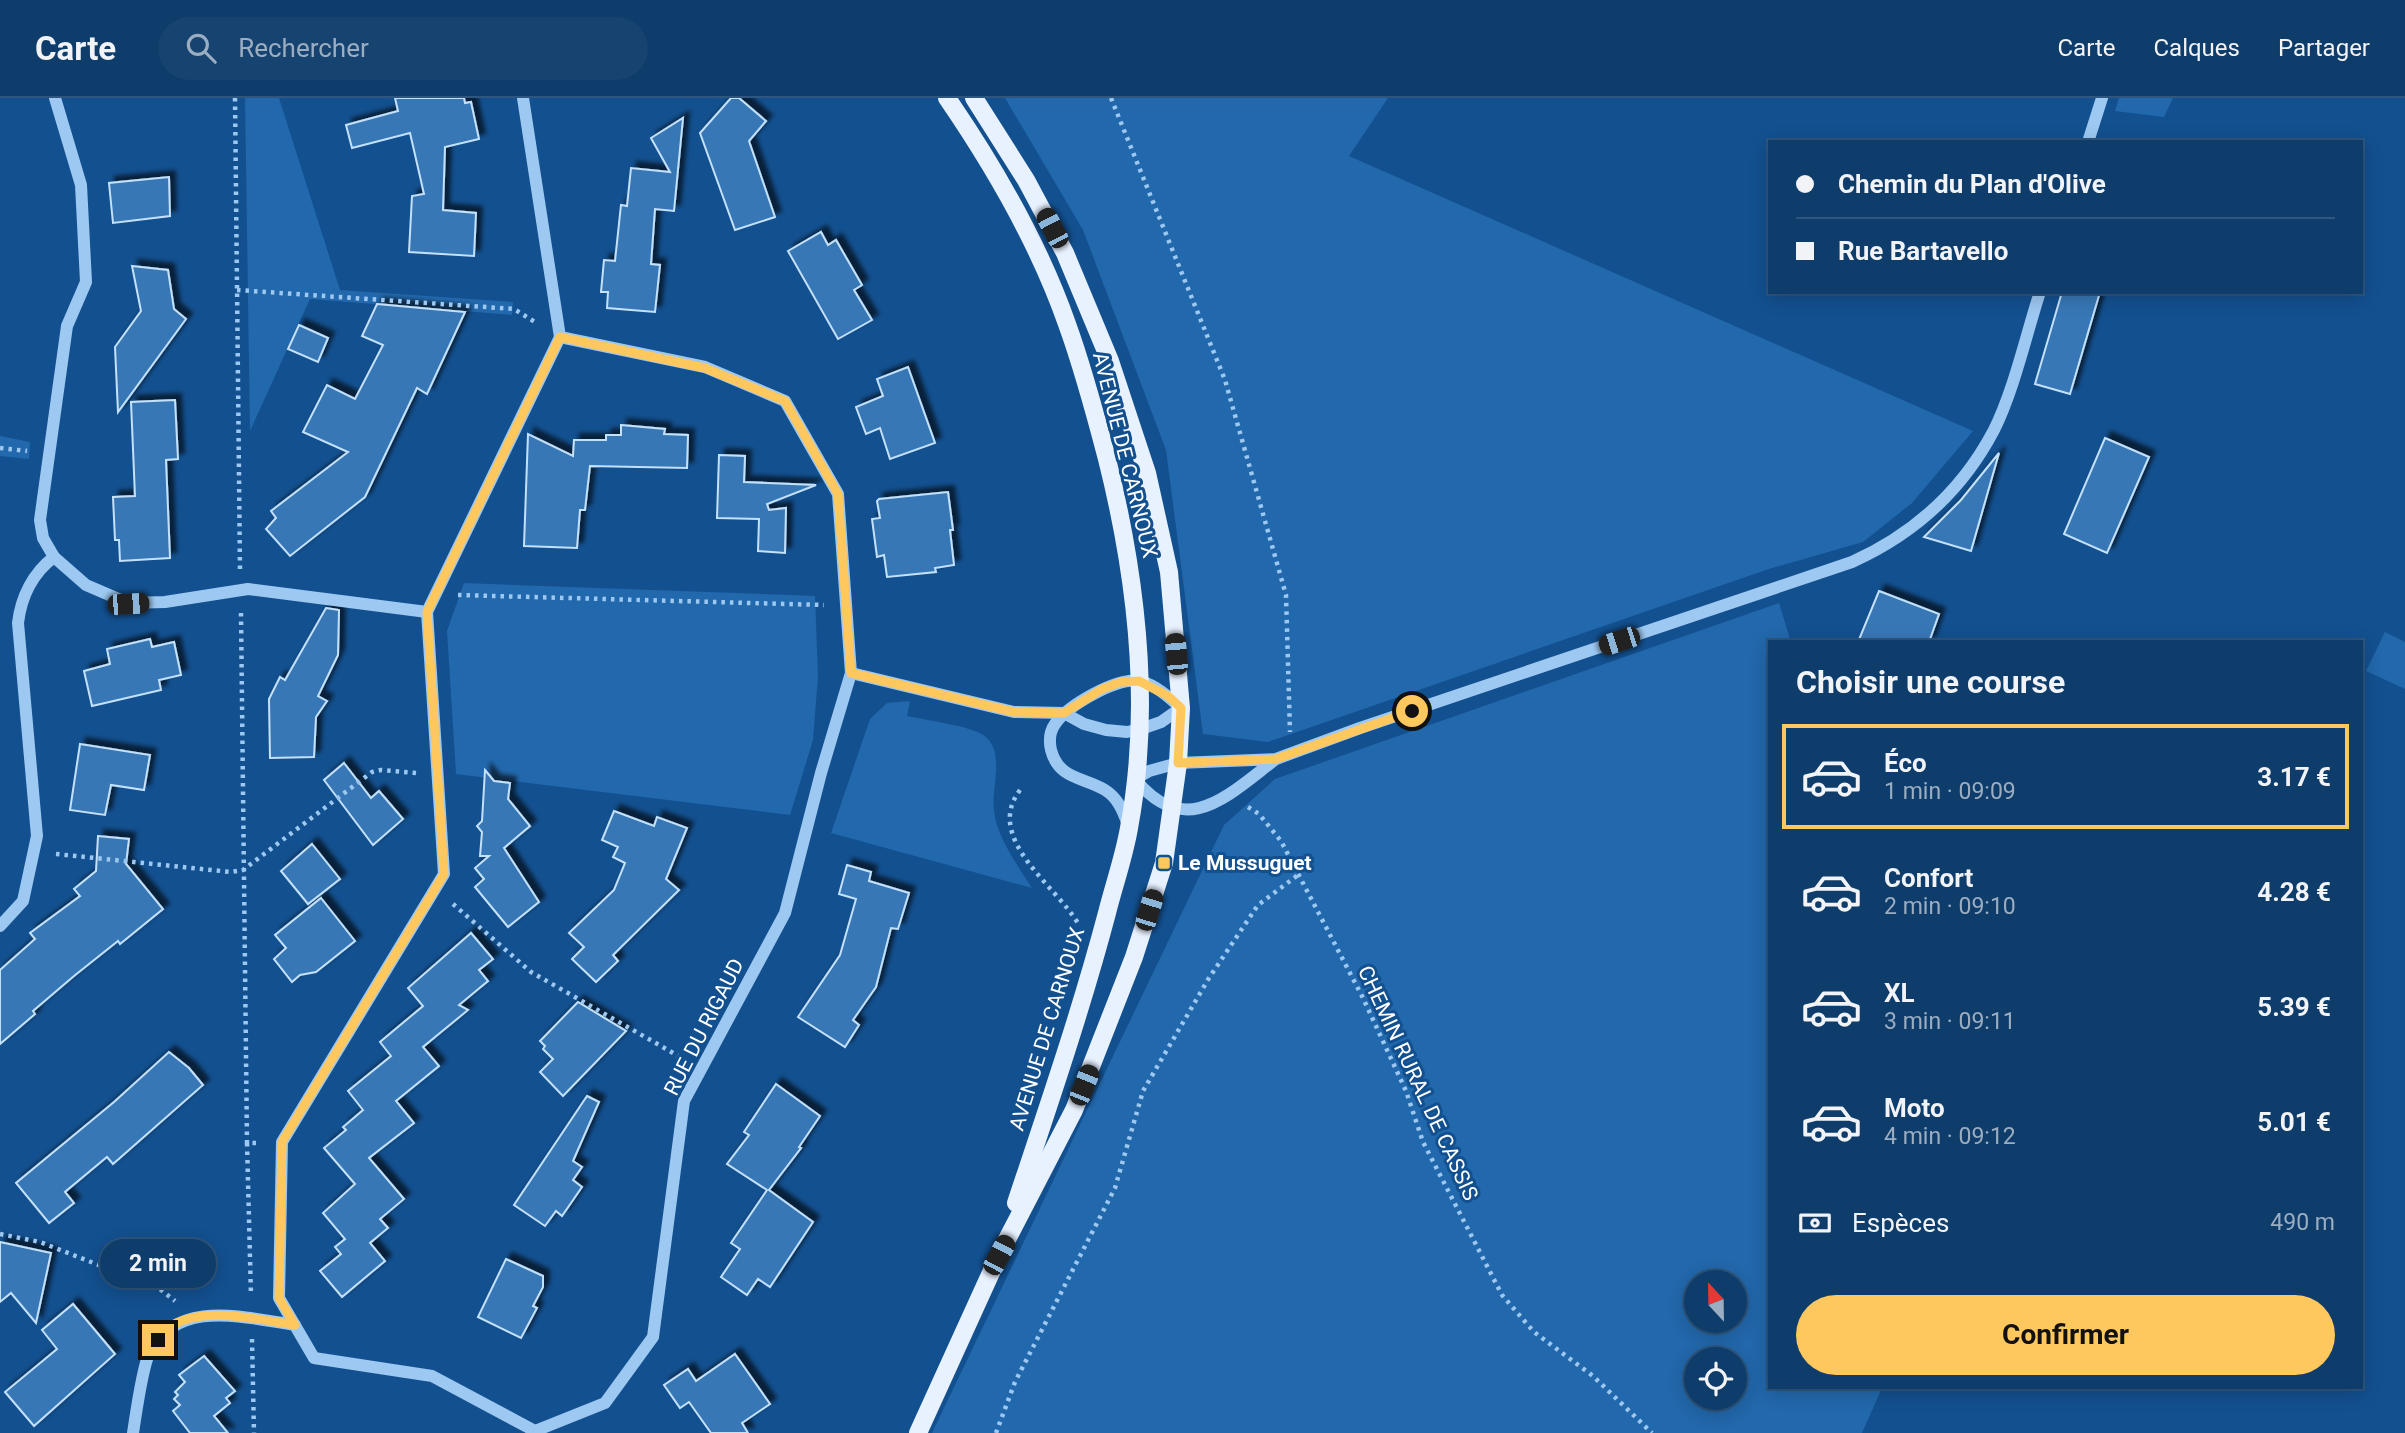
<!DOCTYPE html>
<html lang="fr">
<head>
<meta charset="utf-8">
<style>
	body { margin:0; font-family:Roboto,sans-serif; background:#174371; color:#f1f3f6; height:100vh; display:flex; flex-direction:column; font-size:26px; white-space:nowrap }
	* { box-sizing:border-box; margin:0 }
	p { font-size:23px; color:#9badc1 }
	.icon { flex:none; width:38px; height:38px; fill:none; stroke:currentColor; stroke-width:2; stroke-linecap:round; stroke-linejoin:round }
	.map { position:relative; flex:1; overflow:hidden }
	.side { position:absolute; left:1768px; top:542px; width:595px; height:749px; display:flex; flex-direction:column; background:#0e3c6b; border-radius:0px; box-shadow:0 4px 18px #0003,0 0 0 2px #2e567e }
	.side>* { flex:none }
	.top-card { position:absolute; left:1768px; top:42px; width:595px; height:154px; border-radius:0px; box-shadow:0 4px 18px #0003,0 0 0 2px #2e567e; display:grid; align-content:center; height:154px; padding:0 28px; background:#0e3c6b }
	.needle { width:46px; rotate:338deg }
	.controls { position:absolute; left:1684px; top:1172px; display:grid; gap:14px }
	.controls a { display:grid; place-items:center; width:63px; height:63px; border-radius:50%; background:#0e3c6b; box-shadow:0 4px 18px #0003,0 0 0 2px #2e567e; font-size:35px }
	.end { position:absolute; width:32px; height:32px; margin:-16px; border:9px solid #ffc85e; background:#111; box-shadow:0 0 0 4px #111 }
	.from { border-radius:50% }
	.bubble { position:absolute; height:49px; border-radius:24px; background:#0e3c6b; box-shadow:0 4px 18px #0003,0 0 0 2px #2e567e; font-size:23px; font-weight:700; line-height:49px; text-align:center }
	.car { position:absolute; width:21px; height:42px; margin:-21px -10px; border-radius:9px; box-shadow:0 0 5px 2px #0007; background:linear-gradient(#222 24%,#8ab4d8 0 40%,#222 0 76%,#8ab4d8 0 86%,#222 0) }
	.top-card b { display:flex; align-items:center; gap:24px; height:66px; font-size:26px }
	.top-card b+b { border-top:2px solid #2e567e }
	.top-card i { width:18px; height:18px; background:#f1f3f6 }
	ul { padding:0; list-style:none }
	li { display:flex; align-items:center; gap:21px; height:105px; margin:0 14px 10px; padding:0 14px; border:4px solid transparent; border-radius:0px }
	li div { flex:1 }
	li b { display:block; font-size:26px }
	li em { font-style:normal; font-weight:700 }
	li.current { border-color:#ffc85e }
	li>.icon { width:63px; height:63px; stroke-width:1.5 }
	h2 { padding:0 28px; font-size:32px; line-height:84px }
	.pay { display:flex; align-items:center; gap:18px; height:77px; padding:0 28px; font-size:26px }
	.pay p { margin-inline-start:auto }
	.primary-button { display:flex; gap:14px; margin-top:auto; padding:14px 28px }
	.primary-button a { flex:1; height:80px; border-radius:42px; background:#ffc85e; color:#111; font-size:28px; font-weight:700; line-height:80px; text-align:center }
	header { display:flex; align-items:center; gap:42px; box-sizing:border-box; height:98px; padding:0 35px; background:#0e3c6b; border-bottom:2px solid #2e567e }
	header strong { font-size:33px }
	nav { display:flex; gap:38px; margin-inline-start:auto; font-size:24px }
	.search { width:490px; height:63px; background:#174371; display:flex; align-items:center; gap:18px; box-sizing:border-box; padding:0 24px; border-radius:38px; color:#9badc1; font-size:26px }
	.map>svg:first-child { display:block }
	.green { fill:#2268ac; fill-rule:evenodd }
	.building { fill:#3777b6; stroke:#c4e1fc; stroke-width:2; filter:url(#shadow) }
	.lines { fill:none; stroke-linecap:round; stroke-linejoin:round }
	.path { stroke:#9dc8f1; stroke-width:4.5; stroke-dasharray:3.5 5; stroke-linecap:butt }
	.minor { stroke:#9dc8f1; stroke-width:12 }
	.major { stroke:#e8f2ff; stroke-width:18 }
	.route { stroke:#ffc85e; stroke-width:9 }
	.poi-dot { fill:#ffc85e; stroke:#13508f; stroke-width:2.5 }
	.labels { text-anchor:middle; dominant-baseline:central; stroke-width:6; stroke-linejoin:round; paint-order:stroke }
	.street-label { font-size:21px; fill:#fff; stroke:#13508f }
	.poi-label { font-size:21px; font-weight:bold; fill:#fff; stroke:#13508f; text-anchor:start }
</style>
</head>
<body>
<header>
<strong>Carte</strong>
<div class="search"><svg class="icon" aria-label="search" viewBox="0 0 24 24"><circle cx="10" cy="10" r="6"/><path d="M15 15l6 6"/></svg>Rechercher</div>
<nav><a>Carte</a><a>Calques</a><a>Partager</a></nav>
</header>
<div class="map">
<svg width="2405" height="1335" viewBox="0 0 2405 1335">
	<defs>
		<filter id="shadow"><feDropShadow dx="6" dy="-6" stdDeviation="2" flood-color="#0009"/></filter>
	</defs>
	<rect width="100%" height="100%" fill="#13508f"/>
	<g class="green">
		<polygon points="245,0 279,0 340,192 513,204 512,217 310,201 250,333"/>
		<polygon points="1005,0 1388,0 1349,58 1973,333 1912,405 1863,444 1769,471 1268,644 1203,636 1166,352 1083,132"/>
		<polygon points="2119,0 2173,0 2164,19 2115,13"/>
		<polygon points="0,338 30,344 29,361 0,358"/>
		<polygon points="464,485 815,498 818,578 813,642 790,717 456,676 447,533"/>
		<path d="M1779 505 1791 544H1769V1290H1882L1862 1335H932L1224 727 1275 681ZM1696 1185H1734V1223H1696ZM1696 1262H1734V1300H1696Z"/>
		<polygon points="2385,534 2405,544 2405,591 2366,573"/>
		<path d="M910 603 907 618C925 622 974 628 986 639 1005 656 991 690 994 712 996 738 1018 768 1032 790L831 735 870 621 887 605Z"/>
	</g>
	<g class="building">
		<polygon points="395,0 464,0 465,5 471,4 479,41 445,49 443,112 476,115 474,158 409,154 412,98 424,96 410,35 352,50 346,27 398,13"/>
		<polygon points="731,0 739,0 766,23 749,43 775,119 735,132 700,35"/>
		<polygon points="683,20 674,113 655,111 651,166 660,167 655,214 607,210 608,194 601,194 604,162 615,163 621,107 627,108 631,70 670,74 651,40"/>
		<polygon points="169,79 170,118 113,125 109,85"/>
		<polygon points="821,134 828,147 836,142 862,187 854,192 872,222 838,241 788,153"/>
		<polygon points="132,168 168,172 174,211 186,221 118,314 115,249 141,213"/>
		<polygon points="2062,194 2100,194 2070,296 2035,286"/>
		<polygon points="377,206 465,214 427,296 417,290 365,399 290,458 266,431 276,420 271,413 348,354 303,334 327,287 355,301 383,247 362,238"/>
		<polygon points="299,227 328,240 318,264 288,251"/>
		<polygon points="908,269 935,345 890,361 880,330 866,336 856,309 883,298 877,281"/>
		<polygon points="175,302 178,361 166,362 170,460 120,463 119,442 115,442 113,399 135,398 131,304"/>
		<polygon points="621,327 665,331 664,336 688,337 687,370 590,368 585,412 580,412 577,450 524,448 528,336 573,358 574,342 606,342 606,337 621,337"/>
		<polygon points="2105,340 2149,359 2107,455 2064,436"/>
		<polygon points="1999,355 1971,453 1924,439 1961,402"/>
		<polygon points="719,357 745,358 744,384 816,387 767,406 769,412 786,410 785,455 758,453 759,421 717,420"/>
		<polygon points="948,394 953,432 950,432 954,467 935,470 936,474 887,479 884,457 877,459 872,421 880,420 877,403 879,401"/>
		<polygon points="1879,493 1939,516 1929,544 1858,544"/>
		<polygon points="326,510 339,512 338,557 318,598 327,603 316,619 314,659 270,660 269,601 280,579 285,582"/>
		<polygon points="150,541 152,549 174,544 181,577 159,582 161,592 92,608 84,573 110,566 107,551"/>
		<polygon points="80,646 150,657 144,692 111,687 105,717 70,712"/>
		<polygon points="344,665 371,700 379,693 403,721 373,747 324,682"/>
		<polygon points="485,672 494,683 510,685 508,701 530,728 504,750 539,804 508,829 475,789 484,781 475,770 489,758 480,758 482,734 477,728 482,723"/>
		<polygon points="614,713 654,728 657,719 687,730 666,781 679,792 613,857 618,863 596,884 572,861 584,849 569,835 614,792 625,765 613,759 618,749 602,742"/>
		<polygon points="98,738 129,741 126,766 163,811 120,846 118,843 74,878 33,913 35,916 0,946 0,872 35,841 30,835 80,798 74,791 96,773"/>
		<polygon points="312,746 340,781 308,806 281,773"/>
		<polygon points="847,767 871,774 869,783 909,795 898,831 891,830 876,889 853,922 859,927 845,949 798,919 840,857 856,801 839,796"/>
		<polygon points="321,800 355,843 316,874 300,877 292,884 274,861 286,850 275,837"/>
		<polygon points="471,835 493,861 479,872 488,883 459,907 468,912 423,949 439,968 396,1003 414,1025 369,1060 404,1101 380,1121 388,1130 370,1145 385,1163 342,1199 320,1173 341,1156 335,1149 345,1141 323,1115 355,1086 324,1050 346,1032 343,1029 363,1012 348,993 391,958 380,944 423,908 408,890"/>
		<polygon points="578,904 626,933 563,998 540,974 553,961 543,951 545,948 540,943"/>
		<polygon points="169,954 189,970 203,987 113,1066 107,1059 65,1094 74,1105 49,1125 16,1085 114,1004"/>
		<polygon points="776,986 820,1018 799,1049 801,1050 769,1092 813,1124 770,1189 758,1181 747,1197 721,1179 740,1151 731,1145 767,1092 727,1066 749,1037 744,1034"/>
		<polygon points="587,998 599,1004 573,1063 582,1069 573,1082 582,1089 562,1118 556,1113 545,1128 514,1107"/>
		<polygon points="0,1144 51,1155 36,1225 11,1195 0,1204"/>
		<polygon points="506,1161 543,1178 543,1189 533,1208 537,1210 521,1240 478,1219"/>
		<polygon points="73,1206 115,1256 34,1328 5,1294 57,1251 42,1232"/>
		<polygon points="735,1256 770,1306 742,1325 748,1335 711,1335 689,1304 680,1310 664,1287 688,1271 696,1283"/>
		<polygon points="204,1258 235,1293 226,1300 230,1305 214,1318 228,1335 190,1335 173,1313 180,1307 174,1301 178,1297 175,1294 185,1284 179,1277"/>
	</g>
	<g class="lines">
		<g class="path">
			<polyline points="235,0 240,472"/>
			<polyline points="1111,0 1225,282 1286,497 1290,634"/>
			<polyline points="237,192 514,211 535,224"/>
			<polyline points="0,350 27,353"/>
			<polyline points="458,497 824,507"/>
			<polyline points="241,515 247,1045 261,1045"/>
			<path d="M1020 692C983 741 1057 788 1079 827"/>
			<polyline points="1248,709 1259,716 1281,743 1363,900 1406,993 1423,1044 1502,1197 1534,1234 1593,1278 1652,1335"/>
			<polyline points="56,756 231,774 243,772 372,674 381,672 416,675"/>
			<polyline points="453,806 531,874 682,960"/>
			<polyline points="247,1045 251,1198"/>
			<polyline points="0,1136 40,1144 160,1191 175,1203"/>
			<polyline points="252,1241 254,1335"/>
			<polyline points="996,1335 1015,1284 1115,1090 1143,993 1209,880 1258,807 1298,777"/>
		</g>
		<g class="minor">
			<polyline points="55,0 81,87 86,184 67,228 40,422 43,440 54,459 86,487 128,505 165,504 248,491 427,514"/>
			<polyline points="523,0 560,239 705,269 785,303 838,396 851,575 821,675 785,815 684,1003 653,1239 605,1305 535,1333"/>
			<polyline points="2088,44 2102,0"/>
			<path d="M851 575 1014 614 1064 615 1084 626 1106 632 1127 634 1141 631 1161 624 1181 610C1169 599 1156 587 1140 583 1117 579 1068 607 1055 626 1050 633 1049 643 1051 652 1059 682 1084 679 1105 692 1118 700 1123 713 1128 727"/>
			<path d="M1276 661C1228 697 1186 743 1135 681L1149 673 1178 665 1276 661 1360 630 1852 464C1914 436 1962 393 1994 332 2014 292 2026 237 2040 194"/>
			<path d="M0 828 23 803 37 738 18 525C21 499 33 475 54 459"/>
			<polyline points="535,1333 432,1278 314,1260 279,1200 282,1044 444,776 427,514 560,239"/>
			<path d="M133 1335C136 1316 142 1271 149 1256 177 1199 245 1220 295 1227"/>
		</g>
		<g class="major">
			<path d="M947 0C995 70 1039 146 1067 226 1083 270 1095 315 1107 361 1137 481 1152 607 1129 730 1124 759 1114 787 1107 815 1081 913 1048 1009 1016 1105"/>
			<polyline points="918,1335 999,1157 1074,1012 1134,859 1164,765 1178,665 1181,610 1169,474 1147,375 1110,263 1065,155 1026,82 974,0"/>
		</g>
	</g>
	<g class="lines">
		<path class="route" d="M158 1242C162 1237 167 1230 173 1227 206 1208 260 1222 295 1227L279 1200 282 1044 444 776 427 514 560 239 705 270 785 303 838 396 851 575 1014 614 1064 615 1102 591 1121 584 1139 583 1168 598 1181 610 1178 665 1276 661 1412 613"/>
	</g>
	<rect class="poi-dot" x="1157" y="758" width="14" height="14" rx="3.5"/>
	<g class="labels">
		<g class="street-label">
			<text transform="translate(1125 357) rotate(76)">AVENUE DE CARNOUX</text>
			<text transform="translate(704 929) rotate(-63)">RUE DU RIGAUD</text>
			<text transform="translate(1047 931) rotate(-73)">AVENUE DE CARNOUX</text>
			<text transform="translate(1418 985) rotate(65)">CHEMIN RURAL DE CASSIS</text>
		</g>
		<g class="poi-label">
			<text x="1178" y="765">Le Mussuguet</text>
		</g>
	</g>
</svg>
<div class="controls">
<a><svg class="needle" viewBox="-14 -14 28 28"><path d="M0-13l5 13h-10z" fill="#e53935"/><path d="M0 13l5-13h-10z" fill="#9badc1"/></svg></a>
<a><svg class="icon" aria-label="locate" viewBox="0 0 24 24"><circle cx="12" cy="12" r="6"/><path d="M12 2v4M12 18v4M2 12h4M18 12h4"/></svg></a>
</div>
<i class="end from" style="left:1412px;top:613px"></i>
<i class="end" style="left:158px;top:1242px"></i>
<div class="bubble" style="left:100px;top:1141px;width:116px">2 min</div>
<i class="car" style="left:1052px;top:130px;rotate:332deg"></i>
<i class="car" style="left:128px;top:506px;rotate:87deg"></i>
<i class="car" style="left:1619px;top:543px;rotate:252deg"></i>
<i class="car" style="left:1176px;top:556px;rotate:355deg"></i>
<i class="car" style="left:1149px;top:812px;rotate:17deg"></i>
<i class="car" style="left:1084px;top:987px;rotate:22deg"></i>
<i class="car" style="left:999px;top:1157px;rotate:28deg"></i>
<div class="top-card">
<b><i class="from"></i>Chemin du Plan d'Olive</b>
<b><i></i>Rue Bartavello</b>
</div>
<section class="side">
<h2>Choisir une course</h2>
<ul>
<li class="current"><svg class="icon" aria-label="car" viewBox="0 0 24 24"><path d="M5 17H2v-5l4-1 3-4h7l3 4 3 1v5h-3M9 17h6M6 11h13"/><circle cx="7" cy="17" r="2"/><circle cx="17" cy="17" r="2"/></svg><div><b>Éco</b><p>1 min · 09:09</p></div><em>3.17 €</em></li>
<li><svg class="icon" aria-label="car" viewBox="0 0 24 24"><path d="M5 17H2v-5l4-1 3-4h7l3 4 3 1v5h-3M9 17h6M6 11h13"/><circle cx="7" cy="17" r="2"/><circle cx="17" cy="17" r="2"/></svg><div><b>Confort</b><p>2 min · 09:10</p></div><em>4.28 €</em></li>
<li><svg class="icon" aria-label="car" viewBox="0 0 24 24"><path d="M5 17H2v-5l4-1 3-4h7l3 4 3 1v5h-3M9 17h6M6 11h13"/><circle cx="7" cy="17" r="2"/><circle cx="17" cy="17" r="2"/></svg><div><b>XL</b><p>3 min · 09:11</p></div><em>5.39 €</em></li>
<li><svg class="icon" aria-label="car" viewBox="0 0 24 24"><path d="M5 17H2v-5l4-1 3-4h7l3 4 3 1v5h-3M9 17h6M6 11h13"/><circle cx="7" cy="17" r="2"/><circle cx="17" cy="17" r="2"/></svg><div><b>Moto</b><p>4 min · 09:12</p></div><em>5.01 €</em></li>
</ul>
<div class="pay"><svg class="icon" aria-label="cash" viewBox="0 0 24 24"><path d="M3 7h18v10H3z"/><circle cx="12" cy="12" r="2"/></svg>Espèces<p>490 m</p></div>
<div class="primary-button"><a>Confirmer</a></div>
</section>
</div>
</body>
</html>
